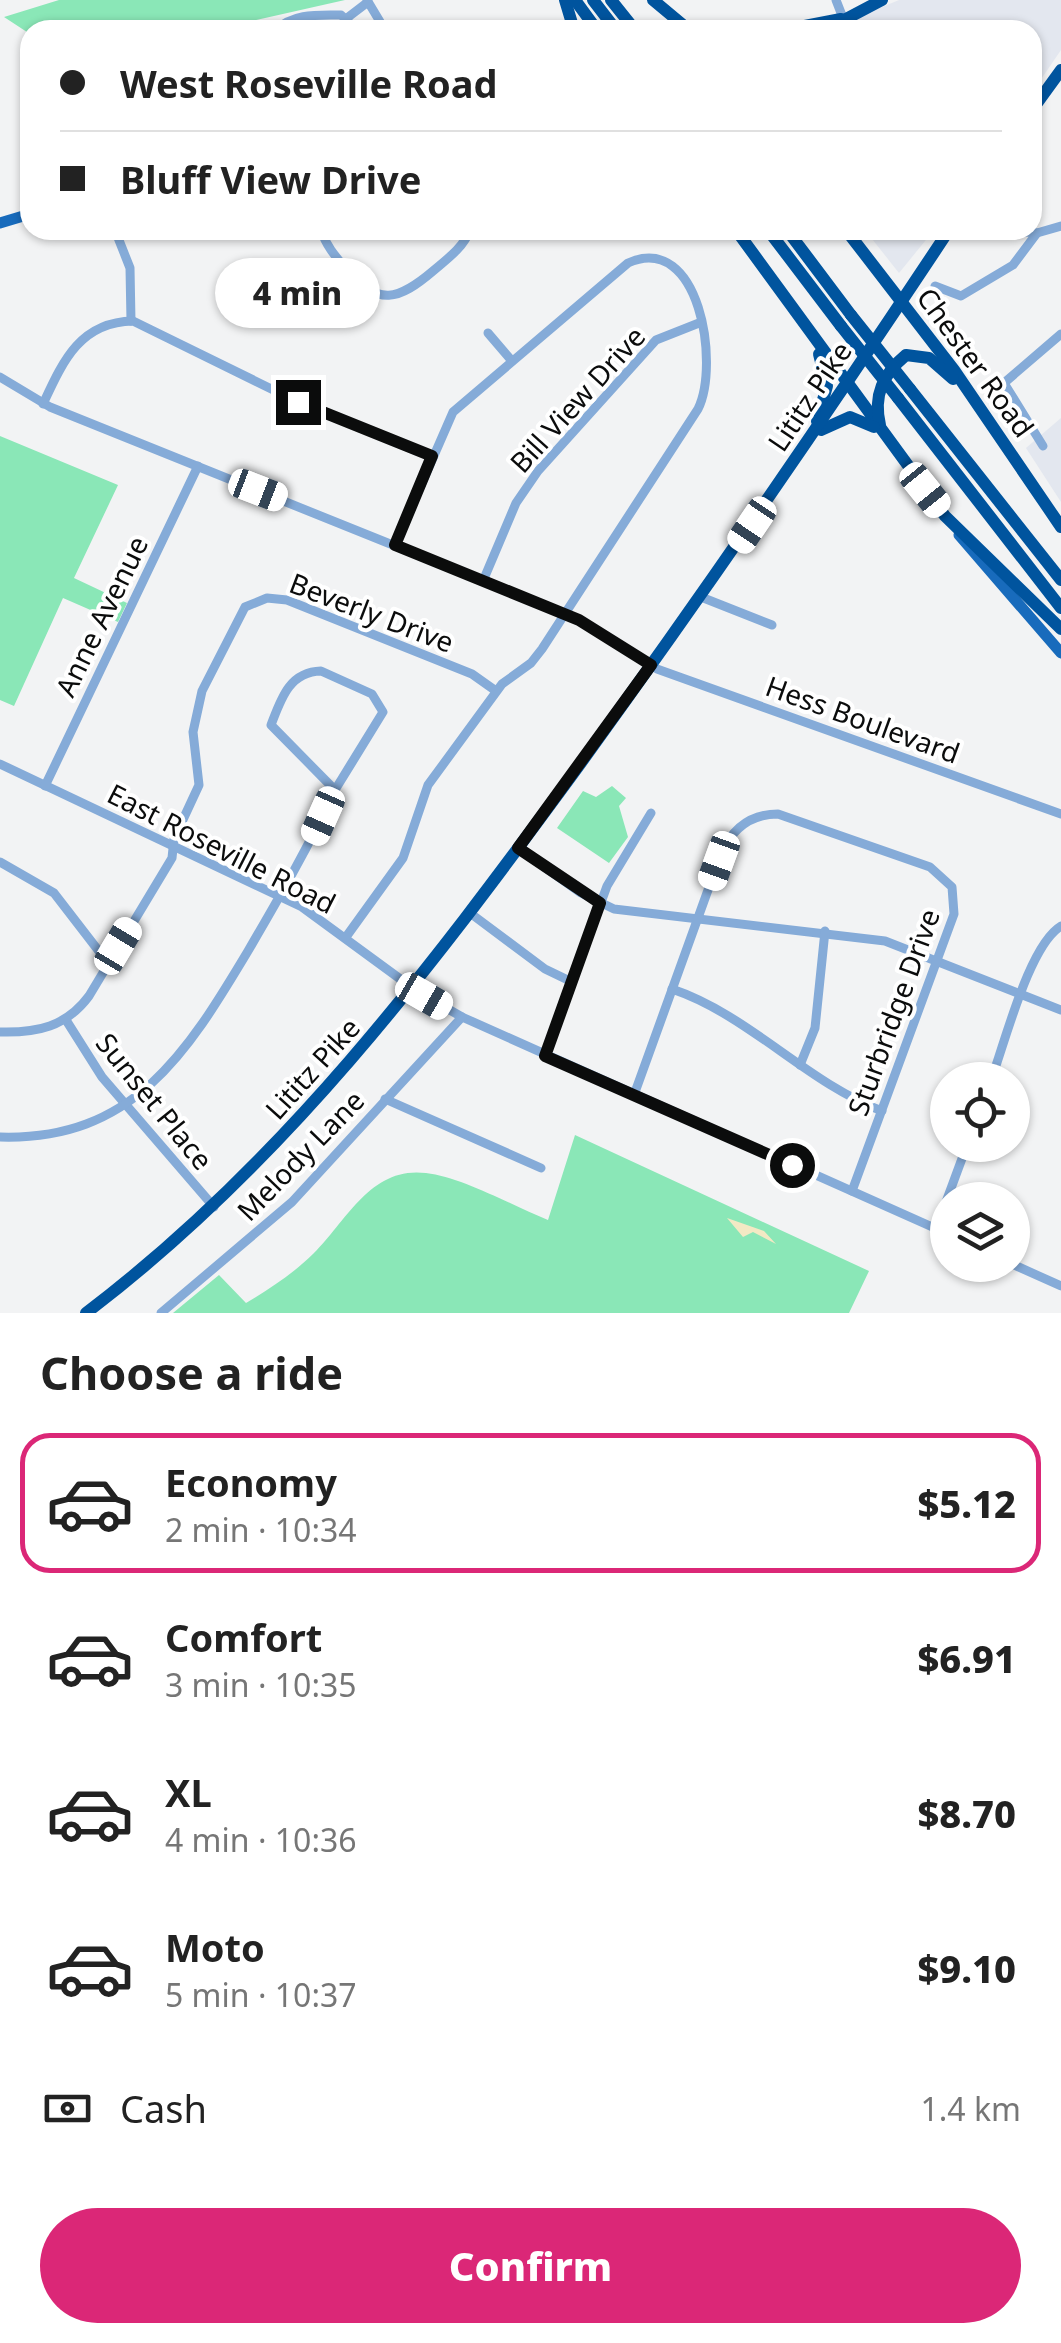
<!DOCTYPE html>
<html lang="en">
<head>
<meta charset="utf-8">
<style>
	body { margin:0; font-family:"Noto Sans",sans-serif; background:#f2f2f2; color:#222; height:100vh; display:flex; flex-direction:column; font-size:38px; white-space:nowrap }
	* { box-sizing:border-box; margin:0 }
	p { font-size:32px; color:#767676 }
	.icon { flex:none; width:55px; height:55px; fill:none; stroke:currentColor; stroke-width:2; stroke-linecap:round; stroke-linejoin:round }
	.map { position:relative; height:1313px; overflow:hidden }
	.sheet { display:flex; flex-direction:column; background:#fff; flex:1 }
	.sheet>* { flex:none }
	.banner { position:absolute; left:20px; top:20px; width:1022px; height:220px; border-radius:30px; box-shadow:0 2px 8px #0004; display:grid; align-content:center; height:220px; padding:0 40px; background:#fff }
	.controls { position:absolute; left:930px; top:1062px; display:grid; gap:20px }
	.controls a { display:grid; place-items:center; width:100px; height:100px; border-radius:50%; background:#fff; box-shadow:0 2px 8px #0004; font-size:50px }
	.end { position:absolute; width:45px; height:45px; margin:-22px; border:12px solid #0b0c0c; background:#fff; box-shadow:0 0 0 5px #fff }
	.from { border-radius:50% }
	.bubble { position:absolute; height:70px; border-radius:35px; background:#fff; box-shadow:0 2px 8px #0004; font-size:32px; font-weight:800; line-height:70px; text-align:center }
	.car { position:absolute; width:30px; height:60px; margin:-30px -15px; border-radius:12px; box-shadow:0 0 8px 2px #0007; background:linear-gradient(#fff 24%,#345 0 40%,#fff 0 76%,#345 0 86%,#fff 0) }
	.banner b { display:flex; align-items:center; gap:35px; height:95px; font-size:38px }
	.banner b+b { border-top:2px solid #e0e0e0 }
	.banner i { width:25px; height:25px; background:#222 }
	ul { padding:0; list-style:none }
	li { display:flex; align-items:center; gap:30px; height:140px; margin:0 20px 15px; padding:0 20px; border:5px solid transparent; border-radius:30px }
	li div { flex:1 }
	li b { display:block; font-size:38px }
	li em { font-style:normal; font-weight:800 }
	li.on { border-color:#db2777 }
	li>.icon { width:90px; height:90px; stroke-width:1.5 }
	h2 { padding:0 40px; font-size:45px; line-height:120px }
	.pay { display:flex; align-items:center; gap:25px; height:110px; padding:0 40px; font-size:38px }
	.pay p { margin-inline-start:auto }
	.cta { display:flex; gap:20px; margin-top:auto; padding:20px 40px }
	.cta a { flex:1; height:115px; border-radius:60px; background:#db2777; color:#fff; font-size:40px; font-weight:800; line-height:115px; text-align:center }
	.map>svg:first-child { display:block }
	.built { fill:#e3e7ef }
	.green { fill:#8ae7b7 }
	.sand { fill:#f3e9c4 }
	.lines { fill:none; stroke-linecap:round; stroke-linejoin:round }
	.minor { stroke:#85abd8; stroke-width:9 }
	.major { stroke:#186bbc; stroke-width:11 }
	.highway { stroke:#00549e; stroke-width:12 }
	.highway-bridge { stroke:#00549e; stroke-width:12 }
	.route { stroke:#0b0c0c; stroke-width:12 }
	.labels { text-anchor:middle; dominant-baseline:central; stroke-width:8; stroke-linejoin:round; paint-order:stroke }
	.street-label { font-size:28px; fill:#0b0c0c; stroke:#fff }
</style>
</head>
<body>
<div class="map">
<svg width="1061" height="1313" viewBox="0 0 1061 1313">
	<rect width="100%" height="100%" fill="#f2f3f4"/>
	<g class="built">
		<polygon points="899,0 1061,0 1061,50 1033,91 1032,30 827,30"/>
		<polygon points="865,230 934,230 899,273"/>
		<polygon points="1061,418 1061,502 1026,448"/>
	</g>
	<g class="green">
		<polygon points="59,0 345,0 212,30 30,30 30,34 4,17"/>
		<polygon points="0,436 118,485 74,578 127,603 118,622 63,598 14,706 0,700"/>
		<polygon points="612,786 626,798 619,806 628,837 609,863 557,828 583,791 596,797"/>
		<path d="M575 1135 869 1271 849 1313H173L219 1275 246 1303C271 1288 294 1273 314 1253 347 1220 371 1166 426 1173 462 1177 513 1206 548 1220Z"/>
	</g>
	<polygon class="sand" points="727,1218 764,1231 776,1244 753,1232 743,1237"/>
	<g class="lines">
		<g class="minor">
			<polyline points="367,0 385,30"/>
			<polyline points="836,0 843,18"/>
			<polyline points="347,18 368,2"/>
			<path d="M276 30C294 13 317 15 341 15L357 30"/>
			<polyline points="115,230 130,268 131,321"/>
			<path d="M321 230C326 246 336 257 347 270 378 307 399 300 433 271 447 259 463 248 470 230"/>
			<polyline points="999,230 1037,233 1061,226"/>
			<polyline points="935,286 961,296 1013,265 1037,233"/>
			<polyline points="488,333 512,361"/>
			<polyline points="0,377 50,407 579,620 657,669 1061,814"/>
			<path d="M43 404C63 361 80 322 133 321L298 402 431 456"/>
			<polyline points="1043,446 1004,383 1061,334"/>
			<polyline points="483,581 516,503 538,471 656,340 699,323"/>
			<polyline points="701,597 772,625"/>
			<path d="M321 671 372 694 383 712 335 790 271 725C281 699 289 672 321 671Z"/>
			<polyline points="0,764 302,907 418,992 462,1017 948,1234"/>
			<polyline points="45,786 198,466"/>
			<polyline points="518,848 581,893 614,909 885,941 1061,1010"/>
			<polyline points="0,862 54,893 108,963"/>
			<polyline points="470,913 545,969 572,982"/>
			<path d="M346 937 403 858 428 785 502 684 531 663 542 649 698 409C720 365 700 231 628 263L453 412 395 545"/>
			<path d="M672 989C749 1015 806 1082 882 1111"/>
			<polyline points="66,1020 102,1077 214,1207"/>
			<path d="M0 1032C37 1033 66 1027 89 996L172 858 174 839 199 785 193 732 202 691 245 607 267 598 287 600 472 674 496 691"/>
			<polyline points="545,1055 607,886 651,813"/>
			<polyline points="800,1065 815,1028 825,931"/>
			<path d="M991 1080C1005 1043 1029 945 1061 926"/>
			<path d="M634 1095 721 854C732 829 750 814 778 814L930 867 952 887 954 914 852 1191"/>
			<polyline points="385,1099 541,1168"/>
			<path d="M0 1137C133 1141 187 1053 248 951 279 898 309 846 335 790"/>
			<polyline points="936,1229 967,1145"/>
			<polyline points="1012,1264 1061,1286"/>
			<polyline points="161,1313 292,1202 462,1017"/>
		</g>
		<g class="major">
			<polyline points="0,223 30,214"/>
			<polyline points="959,535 1061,653"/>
		</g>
		<g class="highway">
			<polyline points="565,0 574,30"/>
			<polyline points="575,0 597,30"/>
			<polyline points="593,0 616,30"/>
			<polyline points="611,0 635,30"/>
			<polyline points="653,0 689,30"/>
			<polyline points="784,30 841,19"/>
			<polyline points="825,30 882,0"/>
			<polyline points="1032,110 1061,70"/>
			<polyline points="736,230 945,516 1061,629"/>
			<polyline points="768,230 841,326"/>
			<polyline points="787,230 851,315"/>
			<polyline points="846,230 954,370 1061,527"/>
			<polyline points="910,389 1061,580"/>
			<polyline points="898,398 1061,608"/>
			<polyline points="817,421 827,386 819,354"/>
			<path d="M880 425C873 395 883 374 906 355L929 358 953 379"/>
			<polyline points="821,430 850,417 874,427"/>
			<path d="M86 1313C284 1163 429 970 575 771 704 593 828 413 949 230"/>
		</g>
		<g class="highway-bridge">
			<polyline points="851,315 910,389"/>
			<polyline points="841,326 898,398"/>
		</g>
	</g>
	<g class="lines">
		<polyline class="route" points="298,402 432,456 395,545 579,620 651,665 518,848 600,903 545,1056 792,1165"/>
	</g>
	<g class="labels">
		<g class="street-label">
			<text transform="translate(976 362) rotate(54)">Chester Road</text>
			<text transform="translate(809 396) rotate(-56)">Lititz Pike</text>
			<text transform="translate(577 399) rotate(-48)">Bill View Drive</text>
			<text transform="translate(372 612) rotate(21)">Beverly Drive</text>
			<text transform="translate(101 616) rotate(-64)">Anne Avenue</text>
			<text transform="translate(863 719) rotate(20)">Hess Boulevard</text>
			<text transform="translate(222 848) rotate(27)">East Roseville Road</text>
			<text transform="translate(893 1012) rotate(-70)">Sturbridge Drive</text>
			<text transform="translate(312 1068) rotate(-48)">Lititz Pike</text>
			<text transform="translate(155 1101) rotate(51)">Sunset Place</text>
			<text transform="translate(300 1155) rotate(-46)">Melody Lane</text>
		</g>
	</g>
</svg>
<div class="controls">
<a><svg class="icon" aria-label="locate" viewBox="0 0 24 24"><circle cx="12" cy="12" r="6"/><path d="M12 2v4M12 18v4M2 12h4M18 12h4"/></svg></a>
<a><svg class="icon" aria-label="layers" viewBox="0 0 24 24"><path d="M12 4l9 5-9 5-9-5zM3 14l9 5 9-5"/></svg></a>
</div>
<i class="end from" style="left:792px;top:1165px"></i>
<i class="end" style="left:298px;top:402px"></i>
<div class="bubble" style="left:215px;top:258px;width:165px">4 min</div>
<i class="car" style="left:258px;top:490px;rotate:111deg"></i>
<i class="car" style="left:925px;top:490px;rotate:141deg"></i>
<i class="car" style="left:752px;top:525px;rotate:214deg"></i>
<i class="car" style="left:323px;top:816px;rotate:204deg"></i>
<i class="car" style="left:719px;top:861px;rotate:200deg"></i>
<i class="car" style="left:118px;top:946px;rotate:31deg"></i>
<i class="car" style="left:424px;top:996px;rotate:120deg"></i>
<div class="banner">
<b><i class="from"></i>West Roseville Road</b>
<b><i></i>Bluff View Drive</b>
</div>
</div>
<section class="sheet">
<h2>Choose a ride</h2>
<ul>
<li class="on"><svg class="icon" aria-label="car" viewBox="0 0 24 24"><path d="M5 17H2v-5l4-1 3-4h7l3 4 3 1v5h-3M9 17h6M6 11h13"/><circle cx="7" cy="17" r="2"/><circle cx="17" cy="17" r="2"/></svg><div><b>Economy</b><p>2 min · 10:34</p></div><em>$5.12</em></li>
<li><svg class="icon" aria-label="car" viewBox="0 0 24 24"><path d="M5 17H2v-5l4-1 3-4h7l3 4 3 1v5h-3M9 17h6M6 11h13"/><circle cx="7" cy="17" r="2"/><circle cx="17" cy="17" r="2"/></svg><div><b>Comfort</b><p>3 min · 10:35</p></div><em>$6.91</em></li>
<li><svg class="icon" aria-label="car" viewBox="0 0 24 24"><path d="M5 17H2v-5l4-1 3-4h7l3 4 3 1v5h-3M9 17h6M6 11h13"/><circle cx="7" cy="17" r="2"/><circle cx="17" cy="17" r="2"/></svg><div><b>XL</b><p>4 min · 10:36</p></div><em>$8.70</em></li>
<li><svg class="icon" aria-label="car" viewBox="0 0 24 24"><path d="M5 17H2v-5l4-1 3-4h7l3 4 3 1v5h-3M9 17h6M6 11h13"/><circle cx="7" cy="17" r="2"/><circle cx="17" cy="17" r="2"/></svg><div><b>Moto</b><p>5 min · 10:37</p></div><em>$9.10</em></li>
</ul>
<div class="pay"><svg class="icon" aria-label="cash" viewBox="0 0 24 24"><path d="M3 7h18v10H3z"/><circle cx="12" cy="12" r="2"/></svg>Cash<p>1.4 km</p></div>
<div class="cta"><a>Confirm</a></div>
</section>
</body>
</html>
